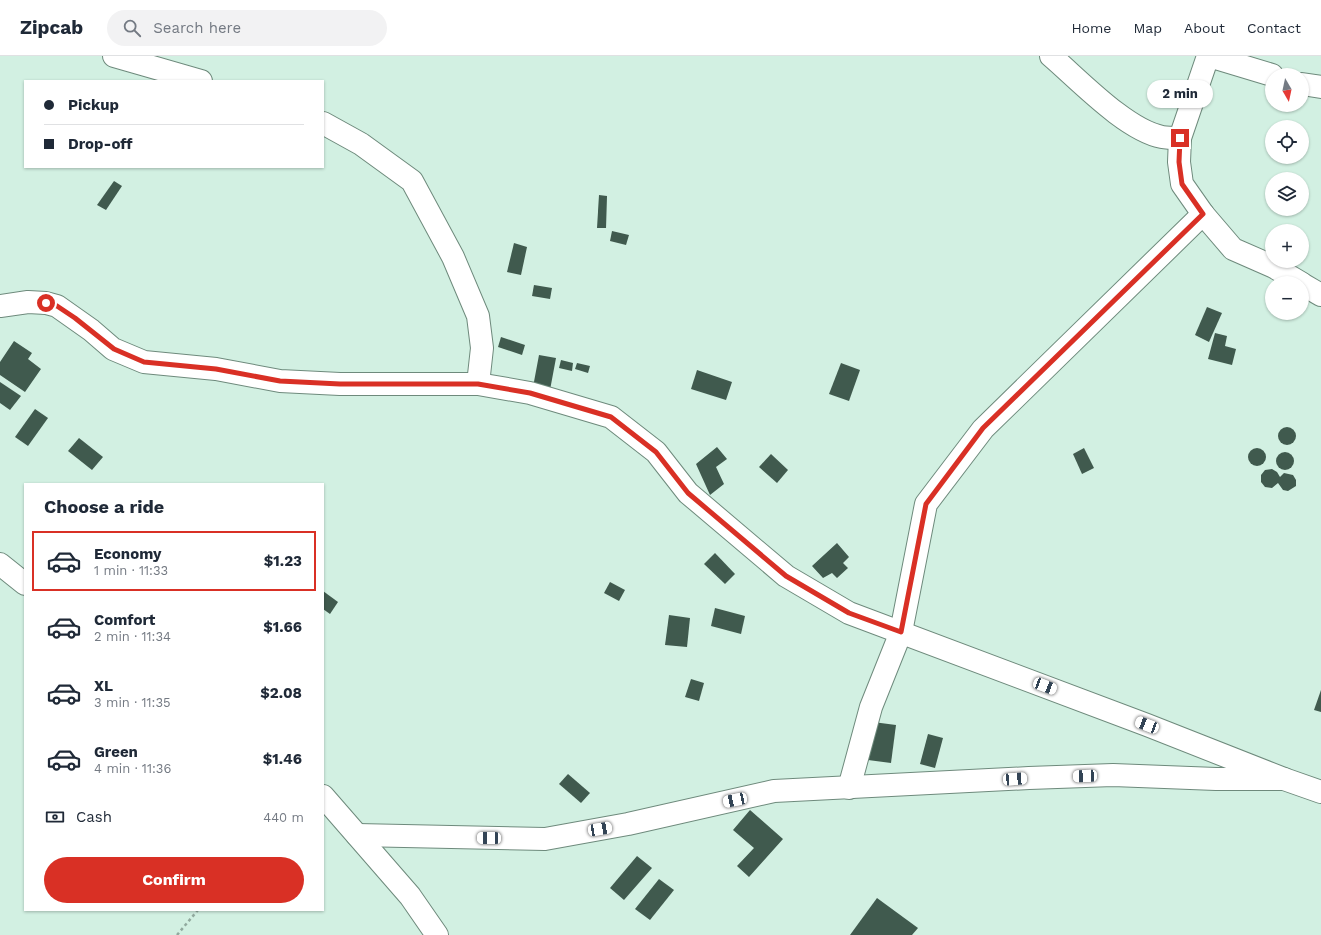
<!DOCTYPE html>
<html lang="en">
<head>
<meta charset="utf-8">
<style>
	body { margin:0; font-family:"Work Sans",sans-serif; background:#f2f2f3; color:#1f2937; height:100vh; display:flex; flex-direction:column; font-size:15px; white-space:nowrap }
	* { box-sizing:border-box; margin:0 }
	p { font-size:13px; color:#747a83 }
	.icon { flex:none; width:22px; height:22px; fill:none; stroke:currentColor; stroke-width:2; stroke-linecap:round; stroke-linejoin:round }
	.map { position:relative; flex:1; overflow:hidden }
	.panel { position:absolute; left:24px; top:427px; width:300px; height:428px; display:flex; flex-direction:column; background:#fff; border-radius:0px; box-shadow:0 1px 3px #0004 }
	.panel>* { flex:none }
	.top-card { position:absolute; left:24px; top:24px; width:300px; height:88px; border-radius:0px; box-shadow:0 1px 3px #0004; display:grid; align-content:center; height:88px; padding:0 20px; background:#fff }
	.needle { width:26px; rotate:171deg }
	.tools { position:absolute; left:1265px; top:12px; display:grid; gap:8px }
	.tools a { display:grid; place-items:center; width:44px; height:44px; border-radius:50%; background:#fff; box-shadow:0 1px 3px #0004; font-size:20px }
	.end { position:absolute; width:18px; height:18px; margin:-9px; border:5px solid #d93025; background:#fff; box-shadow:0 0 0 2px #fff }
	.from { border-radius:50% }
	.bubble { position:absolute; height:28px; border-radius:14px; background:#fff; box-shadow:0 1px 3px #0004; font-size:13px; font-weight:700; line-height:28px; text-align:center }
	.car { position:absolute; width:12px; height:24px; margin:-12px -6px; border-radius:5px; box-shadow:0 0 3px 1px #0007; background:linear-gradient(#fff 24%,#345 0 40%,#fff 0 76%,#345 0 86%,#fff 0) }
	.top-card b { display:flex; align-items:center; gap:14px; height:38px; font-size:15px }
	.top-card b+b { border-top:1px solid #e0e1e3 }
	.top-card i { width:10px; height:10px; background:#1f2937 }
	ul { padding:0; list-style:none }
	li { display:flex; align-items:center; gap:12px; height:60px; margin:0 8px 6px; padding:0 12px; border:2px solid transparent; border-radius:0px }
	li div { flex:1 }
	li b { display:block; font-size:15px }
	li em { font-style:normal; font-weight:700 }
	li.on { border-color:#d93025 }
	li>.icon { width:36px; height:36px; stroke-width:1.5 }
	h2 { padding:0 20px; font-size:18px; line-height:48px }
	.pay { display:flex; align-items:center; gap:10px; height:44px; padding:0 20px; font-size:15px }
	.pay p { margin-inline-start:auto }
	.primary-button { display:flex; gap:8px; margin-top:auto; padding:8px 20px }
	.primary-button a { flex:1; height:46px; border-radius:24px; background:#d93025; color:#fff; font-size:16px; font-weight:700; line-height:46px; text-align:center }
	header { display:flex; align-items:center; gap:24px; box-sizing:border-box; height:56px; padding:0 20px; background:#fff; border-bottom:1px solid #e0e1e3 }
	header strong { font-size:19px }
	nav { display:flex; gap:22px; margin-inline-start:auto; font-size:14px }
	.search { width:280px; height:36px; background:#f2f2f3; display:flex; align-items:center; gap:10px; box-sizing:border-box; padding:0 14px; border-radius:22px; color:#747a83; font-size:15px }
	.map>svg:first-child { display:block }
	.building { fill:#405a4e }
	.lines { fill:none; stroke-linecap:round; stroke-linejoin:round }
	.minor-casing { stroke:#6e8a7c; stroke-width:24 }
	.path { stroke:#91a99e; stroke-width:2.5; stroke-dasharray:3 3; stroke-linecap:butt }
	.minor { stroke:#fff; stroke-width:22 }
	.route { stroke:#d93025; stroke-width:5 }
</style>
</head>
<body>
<header>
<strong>Zipcab</strong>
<div class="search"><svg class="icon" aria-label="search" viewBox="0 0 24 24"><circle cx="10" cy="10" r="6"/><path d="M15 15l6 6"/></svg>Search here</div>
<nav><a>Home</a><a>Map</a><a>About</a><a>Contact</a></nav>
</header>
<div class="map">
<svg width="1321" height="879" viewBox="0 0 1321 879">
	<rect width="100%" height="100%" fill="#d2f0e2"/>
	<g class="building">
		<polygon points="114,125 122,130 106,154 97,149"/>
		<polygon points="599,139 607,140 606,172 597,172"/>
		<polygon points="612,175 629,179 626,189 610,185"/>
		<polygon points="514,187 527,191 521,219 507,216"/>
		<polygon points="534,229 552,232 550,243 532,240"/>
		<polygon points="1207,251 1222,257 1209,286 1195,279"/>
		<polygon points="1215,277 1227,280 1225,290 1236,293 1232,309 1208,303"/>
		<polygon points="501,281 525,289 522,299 498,291"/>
		<polygon points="14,285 32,297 28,303 41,313 25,336 0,319 0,306"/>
		<polygon points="539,299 556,302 550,334 533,331"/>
		<polygon points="561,304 573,307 572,315 559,312"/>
		<polygon points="577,307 590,310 588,317 575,313"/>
		<polygon points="841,307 860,314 849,345 829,338"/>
		<polygon points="697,314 732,326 726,344 691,333"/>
		<polygon points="0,326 21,340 10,354 0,347"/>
		<polygon points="35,353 48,362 28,390 15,381"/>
		<circle cx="1287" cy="380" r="9"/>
		<polygon points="79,382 103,401 92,414 68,395"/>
		<polygon points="717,391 727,403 716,411 724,428 710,439 696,408"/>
		<polygon points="1084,392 1094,412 1082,418 1073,398"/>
		<circle cx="1257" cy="401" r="9"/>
		<circle cx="1285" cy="405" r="9"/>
		<polygon points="771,398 788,414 777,427 759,411"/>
		<polygon points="1272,413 1277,416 1280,421 1284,417 1293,419 1296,424 1296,430 1288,435 1283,434 1278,427 1272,432 1265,431 1261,426 1261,419 1265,414"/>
		<polygon points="837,487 849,501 843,507 848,512 837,522 832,517 823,522 812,510"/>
		<polygon points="715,497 735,518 725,528 704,508"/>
		<polygon points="610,526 625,534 619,545 604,537"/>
		<polygon points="323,535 338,546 330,558 323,553"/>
		<polygon points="715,552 745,560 741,578 711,570"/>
		<polygon points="669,559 690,562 687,591 665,589"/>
		<polygon points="691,623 704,627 699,645 685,641"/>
		<polygon points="1321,634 1321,656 1314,654"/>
		<polygon points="873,666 896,669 891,707 868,704"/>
		<polygon points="928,678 943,682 935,712 920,708"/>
		<polygon points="568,718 590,737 581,747 559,728"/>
		<polygon points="750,754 783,783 749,821 737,810 754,792 733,774"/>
		<polygon points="637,800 652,812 624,844 610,832"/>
		<polygon points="659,823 674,834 650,864 635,853"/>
		<polygon points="877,842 918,872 912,879 850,879"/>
	</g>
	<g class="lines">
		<defs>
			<g id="minor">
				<polyline points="114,0 201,25"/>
				<path d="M1051 0C1079 24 1126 74 1162 81 1167 82 1174 82 1180 82"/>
				<polyline points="1208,0 1180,82 1179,106 1182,128 1203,158 1233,193 1274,211 1301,227"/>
				<polyline points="1209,0 1272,19"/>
				<polyline points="1302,28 1321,31"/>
				<polyline points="323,67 361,88 412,125 453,201 478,260 482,292 478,328"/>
				<polyline points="1302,228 1321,239"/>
				<polyline points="0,250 28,246 46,247 57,250 91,274 113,293 144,306 216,313 280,325 340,328 478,328 530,337 611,361 656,396 688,437 786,520 849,557 1147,669 1284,723"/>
				<polyline points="0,508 25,528"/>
				<polyline points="849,732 871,651 901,576 926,448 983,373 1203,158"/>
				<polyline points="323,740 410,840 437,879"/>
				<polyline points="357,779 545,783 628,768 774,735 1029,722 1113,719 1216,723 1284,723 1321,736"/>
			</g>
		</defs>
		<use href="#minor" class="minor-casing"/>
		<polyline class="path" points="177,879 198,854"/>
		<use href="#minor" class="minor"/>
	</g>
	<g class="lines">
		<polyline class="route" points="46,247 57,250 75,262 114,293 144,306 216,313 280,325 340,328 478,328 530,337 611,361 656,396 688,437 786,520 849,557 901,576 926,448 983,372 1203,158 1182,128 1179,106 1180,82"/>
	</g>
</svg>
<div class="tools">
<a><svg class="needle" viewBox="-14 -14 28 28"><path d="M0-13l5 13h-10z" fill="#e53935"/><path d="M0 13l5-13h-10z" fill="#747a83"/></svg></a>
<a><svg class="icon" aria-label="locate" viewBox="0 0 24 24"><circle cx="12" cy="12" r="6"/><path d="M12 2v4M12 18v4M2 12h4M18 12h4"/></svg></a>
<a><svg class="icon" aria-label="layers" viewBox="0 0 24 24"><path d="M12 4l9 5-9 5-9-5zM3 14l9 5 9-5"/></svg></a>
<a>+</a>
<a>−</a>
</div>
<i class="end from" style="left:46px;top:247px"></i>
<i class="end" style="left:1180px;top:82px"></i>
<div class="bubble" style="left:1147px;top:24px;width:66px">2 min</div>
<i class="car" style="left:1045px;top:630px;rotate:111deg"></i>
<i class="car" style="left:1147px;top:669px;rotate:291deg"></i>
<i class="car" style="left:1085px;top:720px;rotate:268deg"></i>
<i class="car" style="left:1015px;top:723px;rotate:86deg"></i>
<i class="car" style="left:735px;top:744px;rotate:258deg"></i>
<i class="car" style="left:600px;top:773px;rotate:80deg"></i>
<i class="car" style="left:489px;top:782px;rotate:271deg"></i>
<div class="top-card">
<b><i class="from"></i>Pickup</b>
<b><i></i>Drop-off</b>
</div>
<section class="panel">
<h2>Choose a ride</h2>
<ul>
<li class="on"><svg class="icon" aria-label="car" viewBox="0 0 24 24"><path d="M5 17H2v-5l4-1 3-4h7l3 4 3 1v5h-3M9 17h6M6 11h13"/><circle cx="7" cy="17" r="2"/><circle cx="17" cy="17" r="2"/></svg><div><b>Economy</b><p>1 min · 11:33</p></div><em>$1.23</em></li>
<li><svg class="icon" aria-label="car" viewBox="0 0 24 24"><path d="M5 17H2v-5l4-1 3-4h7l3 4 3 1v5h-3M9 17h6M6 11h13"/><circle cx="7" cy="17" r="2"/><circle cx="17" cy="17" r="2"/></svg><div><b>Comfort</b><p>2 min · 11:34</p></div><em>$1.66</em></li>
<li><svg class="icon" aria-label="car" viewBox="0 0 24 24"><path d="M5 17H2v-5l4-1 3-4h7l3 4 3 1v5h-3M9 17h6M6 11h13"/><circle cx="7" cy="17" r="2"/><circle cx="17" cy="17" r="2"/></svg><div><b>XL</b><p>3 min · 11:35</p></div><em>$2.08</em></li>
<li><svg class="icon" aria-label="car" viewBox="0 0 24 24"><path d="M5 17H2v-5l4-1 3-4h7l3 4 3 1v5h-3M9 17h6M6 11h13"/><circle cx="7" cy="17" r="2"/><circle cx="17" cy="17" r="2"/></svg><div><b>Green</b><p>4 min · 11:36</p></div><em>$1.46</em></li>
</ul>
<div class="pay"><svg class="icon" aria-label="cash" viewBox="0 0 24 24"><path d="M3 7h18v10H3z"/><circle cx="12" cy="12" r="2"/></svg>Cash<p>440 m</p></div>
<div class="primary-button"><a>Confirm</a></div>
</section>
</div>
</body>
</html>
